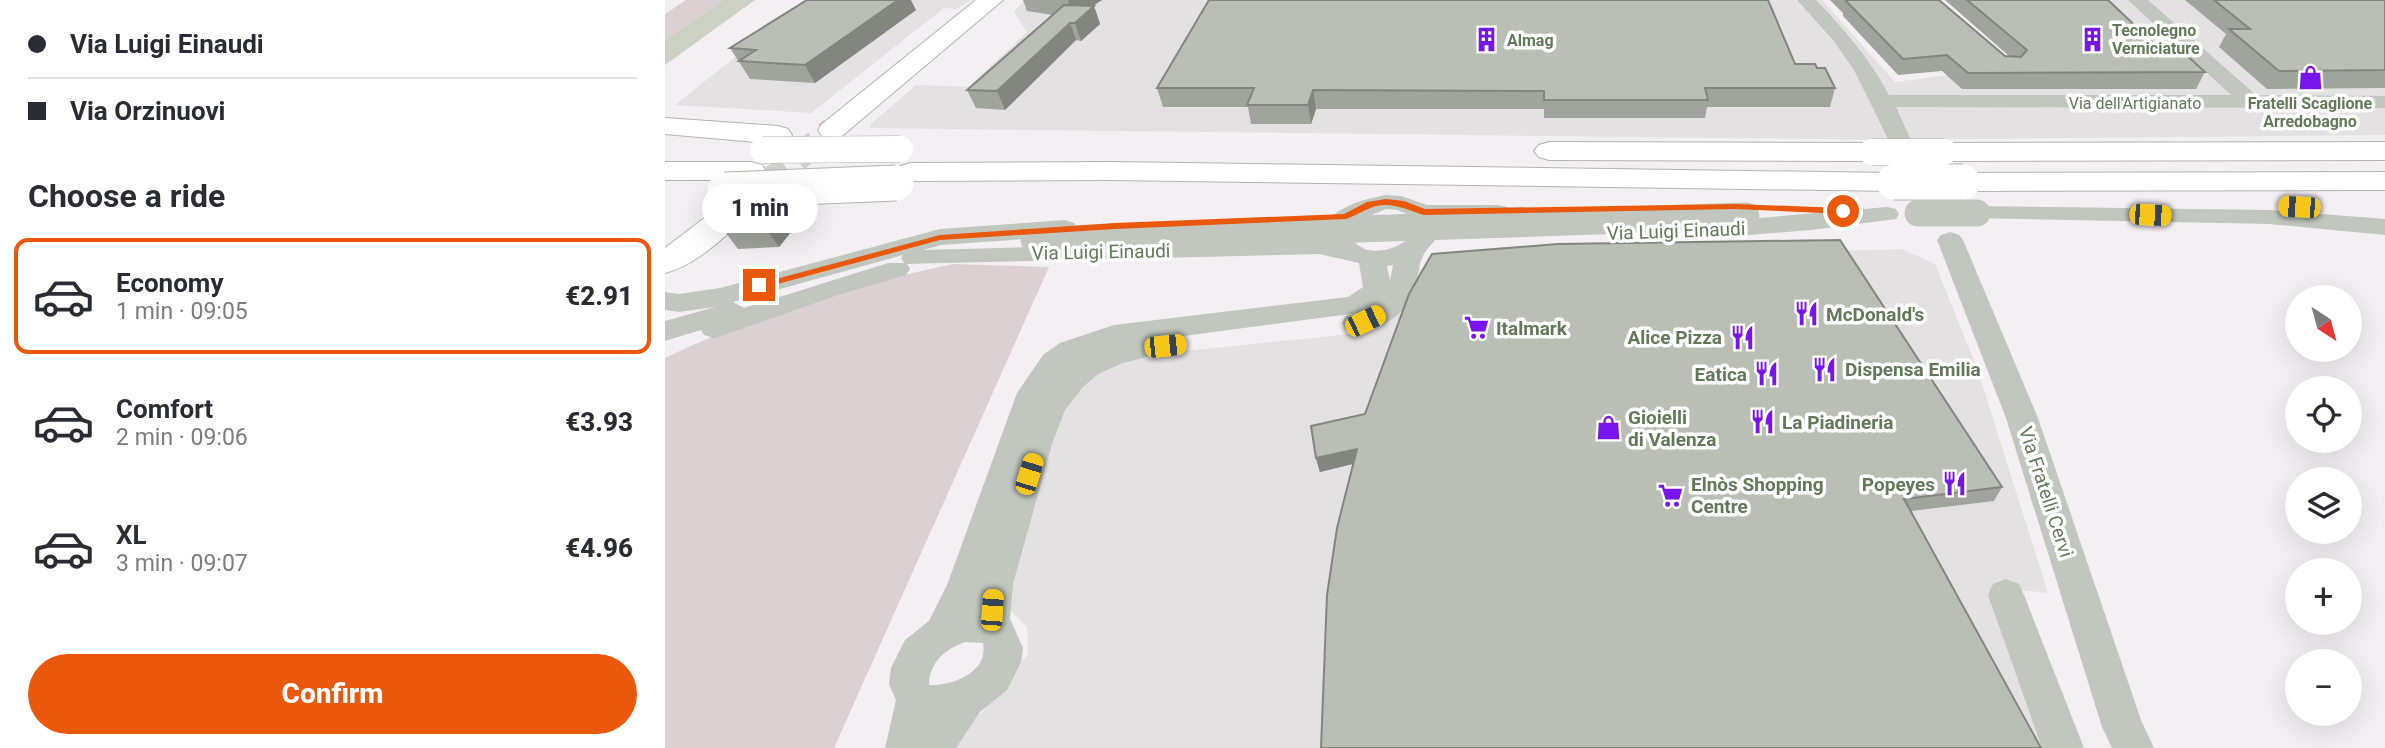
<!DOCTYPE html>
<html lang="en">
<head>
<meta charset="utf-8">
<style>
	body { margin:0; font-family:Roboto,sans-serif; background:#f2f2f3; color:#2b2b33; height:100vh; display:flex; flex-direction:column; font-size:26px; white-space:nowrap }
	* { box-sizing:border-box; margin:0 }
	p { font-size:23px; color:#7c7c81 }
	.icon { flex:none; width:38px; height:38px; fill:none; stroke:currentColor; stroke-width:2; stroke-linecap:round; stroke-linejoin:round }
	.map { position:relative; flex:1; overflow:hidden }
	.details { display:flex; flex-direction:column; background:#fff; width:665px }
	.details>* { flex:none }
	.banner { display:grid; align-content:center; height:154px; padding:0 28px; background:#fff }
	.needle { width:46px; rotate:144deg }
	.buttons { position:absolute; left:1620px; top:285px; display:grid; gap:14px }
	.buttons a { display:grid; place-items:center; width:77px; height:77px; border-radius:50%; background:#fff; box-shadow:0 7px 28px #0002; font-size:35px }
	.end { position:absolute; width:32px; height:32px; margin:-16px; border:9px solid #ea580c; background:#fff; box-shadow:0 0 0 4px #fff }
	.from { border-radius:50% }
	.bubble { position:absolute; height:49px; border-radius:24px; background:#fff; box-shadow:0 7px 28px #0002; font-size:23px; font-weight:800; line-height:49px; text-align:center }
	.car { position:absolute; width:21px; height:42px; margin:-21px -10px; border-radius:9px; box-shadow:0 0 5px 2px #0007; background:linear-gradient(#f5c518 24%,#345 0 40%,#f5c518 0 76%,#345 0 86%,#f5c518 0) }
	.banner b { display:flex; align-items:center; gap:24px; height:66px; font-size:26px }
	.banner b+b { border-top:2px solid #e1e1e2 }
	.banner i { width:18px; height:18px; background:#2b2b33 }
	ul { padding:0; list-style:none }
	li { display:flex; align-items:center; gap:21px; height:116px; margin:0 14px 10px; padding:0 14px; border:4px solid transparent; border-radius:14px }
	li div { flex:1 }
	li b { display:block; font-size:26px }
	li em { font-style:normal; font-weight:800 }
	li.current { border-color:#ea580c }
	li>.icon { width:63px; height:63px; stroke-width:1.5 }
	h2 { padding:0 28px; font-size:32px; line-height:84px }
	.primary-button { display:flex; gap:14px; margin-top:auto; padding:14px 28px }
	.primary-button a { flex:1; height:80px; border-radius:42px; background:#ea580c; color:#fff; font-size:28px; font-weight:800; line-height:80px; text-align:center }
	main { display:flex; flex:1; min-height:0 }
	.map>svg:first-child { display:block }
	.built { fill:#e3e1e1 }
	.green { fill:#dcd0d2 }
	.water { fill:#cbd2c4 }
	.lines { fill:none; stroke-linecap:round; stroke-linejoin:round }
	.major-tunnel-far1 { stroke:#d0d1cc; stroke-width:26; stroke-dasharray:26 13; stroke-linecap:butt }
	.major-tunnel { stroke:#d0d1cc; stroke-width:35; stroke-dasharray:35 18; stroke-linecap:butt }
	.major-casing { stroke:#b1b8ad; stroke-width:2 }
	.highway-casing { stroke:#b0b6ad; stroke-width:2 }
	.minor { fill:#c1c7be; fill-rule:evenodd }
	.major { fill:#fff; fill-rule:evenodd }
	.highway { fill:#fff; fill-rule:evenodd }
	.highway-bridge-far1-casing { stroke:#b0b6ad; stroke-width:27; stroke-linecap:butt }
	.highway-bridge-casing { stroke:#b0b6ad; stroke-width:37; stroke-linecap:butt }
	.minor-bridge { stroke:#c1c7be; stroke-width:27 }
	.highway-bridge-far1 { stroke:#fff; stroke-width:26 }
	.highway-bridge { stroke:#fff; stroke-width:35 }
	.wall { fill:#9fa49c }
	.shaded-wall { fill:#82867f }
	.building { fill:#b9bfb5; stroke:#82867f; stroke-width:2 }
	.route { fill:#ea580c }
	.labels { text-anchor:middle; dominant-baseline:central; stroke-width:7; stroke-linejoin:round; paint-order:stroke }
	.far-poi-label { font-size:16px; font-weight:bold; fill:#637859; stroke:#fff; text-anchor:start }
	.far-street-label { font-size:16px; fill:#637859; stroke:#fff }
	.street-label { font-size:19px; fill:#637859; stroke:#fff }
	.poi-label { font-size:19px; font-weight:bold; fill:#637859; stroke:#fff; text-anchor:start }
</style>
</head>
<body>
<main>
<section class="details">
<div class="banner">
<b><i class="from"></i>Via Luigi Einaudi</b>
<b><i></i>Via Orzinuovi</b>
</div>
<h2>Choose a ride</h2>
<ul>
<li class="current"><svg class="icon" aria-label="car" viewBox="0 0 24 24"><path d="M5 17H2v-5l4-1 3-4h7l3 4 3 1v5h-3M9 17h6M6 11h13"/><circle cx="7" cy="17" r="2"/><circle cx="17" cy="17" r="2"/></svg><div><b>Economy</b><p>1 min · 09:05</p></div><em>€2.91</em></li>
<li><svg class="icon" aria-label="car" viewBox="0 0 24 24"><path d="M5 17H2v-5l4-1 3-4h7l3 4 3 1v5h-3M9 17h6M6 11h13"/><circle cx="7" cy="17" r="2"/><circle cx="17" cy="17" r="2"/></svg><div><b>Comfort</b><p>2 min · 09:06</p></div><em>€3.93</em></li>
<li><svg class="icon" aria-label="car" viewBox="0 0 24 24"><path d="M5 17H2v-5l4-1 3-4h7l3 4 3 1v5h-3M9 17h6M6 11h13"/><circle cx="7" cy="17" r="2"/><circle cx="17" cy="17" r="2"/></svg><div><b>XL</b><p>3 min · 09:07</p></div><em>€4.96</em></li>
</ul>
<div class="primary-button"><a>Confirm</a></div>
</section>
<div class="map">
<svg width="1720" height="748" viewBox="0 0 1720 748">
	<rect width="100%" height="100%" fill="#f4eff3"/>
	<g class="built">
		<polygon points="142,0 306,0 291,9 279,8 146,113 10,105"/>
		<polygon points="360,0 1157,0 1230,82 1401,60 1322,0 1720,0 1720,135 1211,140 206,128 205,125 251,85 303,87 362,32 349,12"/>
		<polygon points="1237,249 1270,264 1312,368 1383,593 1355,590 1416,748 286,748 293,737 345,683 363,653 362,627 344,609 340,596 388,423 412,387 442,364 481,355 686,334 710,328 737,311 749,269 842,261"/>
	</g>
	<g class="green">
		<polygon points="21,0 58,0 0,40 0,14"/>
		<path d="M288 264 384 267 169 748H0V358C91 314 189 285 288 264Z"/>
	</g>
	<polygon class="water" points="58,0 90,0 0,65 0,40"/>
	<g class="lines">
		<polyline class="major-tunnel-far1" points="101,184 167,130"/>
		<polyline class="major-tunnel" points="79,202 104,182"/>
		<defs>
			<g id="major">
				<polygon points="311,0 338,0 177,136 167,139 157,136 153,130 157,124"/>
				<path d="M78 195 89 197 94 204 89 211C62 233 35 264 0 273V248L67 197Z"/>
			</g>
			<g id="highway">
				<polygon points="0,118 113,126 123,129 127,135 123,141 113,144 0,134"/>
				<polygon points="884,142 1207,143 1217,146 1222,152 1217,158 1207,161 884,160 874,157 869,151 874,145"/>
				<polygon points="1720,142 1720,160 1279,161 1269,158 1264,152 1269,146 1279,143"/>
				<polygon points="0,162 86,162 97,165 101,171 97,177 86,180 0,180"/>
				<polygon points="445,162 1229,173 1240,176 1244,182 1240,188 1229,191 445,180 246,181 235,178 231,172 235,166 246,163"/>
				<polygon points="1720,172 1720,190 1298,191 1287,188 1283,182 1287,176 1298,173"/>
			</g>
		</defs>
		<use href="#major" class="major-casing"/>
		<use href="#highway" class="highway-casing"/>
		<g class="minor">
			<path d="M1132 0H1151C1179 29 1205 59 1224 95H1566L1463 0H1483L1591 95 1720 96V108L1231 107 1251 151 1248 156H1232L1229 151 1189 70 1168 40Z"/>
			<path d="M721 195 736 196 762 205H833L842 207 845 212 842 217 833 219H775L779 227C773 239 762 247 757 258 752 270 754 283 748 295 738 318 706 336 681 330L677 323 681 316 693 313 481 341 485 342 489 349 485 356 458 363 433 374 418 387 400 410 387 444 348 584 345 619 358 648 356 663 342 690 315 712 291 748H220L231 700 224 684 226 668 240 640 264 621 282 585 352 393 378 355 395 343 449 325 683 297 698 287 694 263 654 254 242 264 245 269 241 275 173 295 59 335 49 338 39 335 36 330 0 341V321L50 307 14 312 0 310V292L14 294 55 288 275 229 400 220 409 223 413 228 409 233 400 236 276 245 258 250 661 239C654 209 700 199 721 195ZM721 209 732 210 749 217 753 227C742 250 694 264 684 232L690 222ZM238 255 236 258 239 263H223L79 308 68 302ZM728 265 725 281 722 266ZM300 642 318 643C324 672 288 686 264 685 264 663 280 649 300 642Z"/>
			<polygon points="1312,206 1604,210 1720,219 1720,235 1604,224 1303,218 1300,213 1303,208"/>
			<polygon points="1222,207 1231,209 1234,214 1231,219 1146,230 1047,238 1038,235 1034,230 1038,225 1047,222"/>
			<polygon points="1285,232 1294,235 1298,240 1373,418 1476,720 1489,748 1447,748 1437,727 1341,418 1272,240 1276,235"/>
			<polygon points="1341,579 1354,584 1359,595 1419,748 1377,748 1323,595 1328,584"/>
		</g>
		<use href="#major" class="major"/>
		<use href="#highway" class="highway"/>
		<defs>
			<g id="highway-bridge-far1">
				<polyline points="98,150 235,149"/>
				<polyline points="1207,152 1279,152"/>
				<polyline points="1229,182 1298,182"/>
				<polyline points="216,184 231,183"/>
			</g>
			<g id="highway-bridge">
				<polyline points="1229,182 1298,182"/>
				<polyline points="60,190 231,183"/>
			</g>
		</defs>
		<use href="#highway-bridge-far1" class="highway-bridge-far1-casing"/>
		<use href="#highway-bridge" class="highway-bridge-casing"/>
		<g class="minor-bridge">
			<polyline points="1253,213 1312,213"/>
			<polyline points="369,240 1081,216"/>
		</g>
		<use href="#highway-bridge-far1" class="highway-bridge-far1"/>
		<use href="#highway-bridge" class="highway-bridge"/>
	</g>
	<g class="wall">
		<polygon points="358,0 437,0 427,6 429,6 435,24 416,41 411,40 340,110 311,108 302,90 388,15 362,11"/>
		<polygon points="1165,0 1274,0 1340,56 1344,56 1280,0 1443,0 1497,51 1540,72 1531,89 1297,89 1277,71 1233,75 1178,16 1178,13"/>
		<polygon points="1520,0 1720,0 1720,88 1602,89 1554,47 1561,34"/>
		<polygon points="251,10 150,83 85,79 65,48"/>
		<polygon points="1152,68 1170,88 1165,107 1042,107 1040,118 879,118 879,109 651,109 646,124 586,124 583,107 498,107 492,88"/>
		<polygon points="133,187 146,207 114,247 73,249 58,229"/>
		<polygon points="651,458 1337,487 1329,501 1246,511 688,464 655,472"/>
	</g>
	<g class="shaded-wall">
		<polygon points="233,0 246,0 251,10 150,83 140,65"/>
		<polygon points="405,0 437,0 409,18 403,1"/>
		<polygon points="429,6 435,24 416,41 410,23"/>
		<polygon points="405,23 411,40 340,110 332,91"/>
		<polygon points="648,90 651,109 646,124 643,105"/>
		<polygon points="133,187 146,207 114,247 100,227"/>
		<polygon points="692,449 695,462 655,472 651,458"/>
	</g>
	<g class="building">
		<polygon points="142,0 233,0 140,65 74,61 91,50 65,48"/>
		<polygon points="544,0 1103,0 1130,64 1150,64 1152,68 1160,68 1170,88 1040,88 1043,100 879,100 879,91 648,90 643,105 582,105 589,88 492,88"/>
		<polygon points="1184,0 1274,0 1340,56 1356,57 1362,50 1302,0 1443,0 1497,51 1517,51 1540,72 1303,73 1282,55 1238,59 1181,1"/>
		<polygon points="1549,0 1720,0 1720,70 1614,71 1564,29 1585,29"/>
		<polygon points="399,5 429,6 410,23 405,23 332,91 302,90"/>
		<polygon points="133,187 100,227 58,229 93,189"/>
		<polygon points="1175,240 1337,487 1239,499 1376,748 656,748 662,595 672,528 692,449 651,458 646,426 700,414 744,294 767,254 893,244"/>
	</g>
	<path class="route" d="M721 199 739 201 760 209 1070 204 1178 208 1183 211 1178 214 1070 209 759 215C742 210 726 201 708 207 699 210 690 216 681 219L450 229 275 240 94 289 89 285 275 235 450 223 679 214 702 202Z"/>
	<defs>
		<symbol id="building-bare" viewBox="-9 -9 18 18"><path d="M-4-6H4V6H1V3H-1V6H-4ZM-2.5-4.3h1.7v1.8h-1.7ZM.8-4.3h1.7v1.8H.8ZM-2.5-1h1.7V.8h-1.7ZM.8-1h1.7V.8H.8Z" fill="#7815ee" stroke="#fff" stroke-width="2.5" paint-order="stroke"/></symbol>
		<symbol id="shop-bare" viewBox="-9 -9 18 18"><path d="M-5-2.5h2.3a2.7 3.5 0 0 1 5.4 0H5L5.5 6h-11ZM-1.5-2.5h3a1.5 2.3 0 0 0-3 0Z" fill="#7815ee" stroke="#fff" stroke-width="2.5" paint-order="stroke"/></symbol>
		<symbol id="restaurant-bare" viewBox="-9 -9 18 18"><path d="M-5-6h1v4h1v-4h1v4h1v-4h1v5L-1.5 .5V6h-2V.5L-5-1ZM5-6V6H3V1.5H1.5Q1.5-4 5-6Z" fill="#7815ee" stroke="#fff" stroke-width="2.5" paint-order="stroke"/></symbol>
		<symbol id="supermarket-bare" viewBox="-9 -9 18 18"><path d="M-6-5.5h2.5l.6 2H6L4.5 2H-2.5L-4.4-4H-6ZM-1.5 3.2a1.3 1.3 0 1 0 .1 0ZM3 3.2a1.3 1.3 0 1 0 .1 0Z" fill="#7815ee" stroke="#fff" stroke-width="2.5" paint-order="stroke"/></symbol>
	</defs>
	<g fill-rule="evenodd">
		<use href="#building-bare" x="1410" y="22" width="35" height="35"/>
		<use href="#building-bare" x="804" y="22" width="35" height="35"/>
		<use href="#shop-bare" x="1628" y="60" width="35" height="35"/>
		<use href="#restaurant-bare" x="1124" y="296" width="35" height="35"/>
		<use href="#supermarket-bare" x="794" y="310" width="35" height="35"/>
		<use href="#restaurant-bare" x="1060" y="320" width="35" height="35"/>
		<use href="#restaurant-bare" x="1142" y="352" width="35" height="35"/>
		<use href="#restaurant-bare" x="1084" y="356" width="35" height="35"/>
		<use href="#restaurant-bare" x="1080" y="404" width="35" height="35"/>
		<use href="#shop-bare" x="926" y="410" width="35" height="35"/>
		<use href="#restaurant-bare" x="1272" y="466" width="35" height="35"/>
		<use href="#supermarket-bare" x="988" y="478" width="35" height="35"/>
	</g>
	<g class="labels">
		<g class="far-poi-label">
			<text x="1447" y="30">Tecnolegno<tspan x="1447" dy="18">Verniciature</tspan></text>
			<text x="842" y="40">Almag</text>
			<text x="1645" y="103" text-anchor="middle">Fratelli Scaglione<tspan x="1645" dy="18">Arredobagno</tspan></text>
		</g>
		<g class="far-street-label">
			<text x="1470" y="103">Via dell'Artigianato</text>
		</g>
		<g class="street-label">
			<text transform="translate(1011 231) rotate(-2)">Via Luigi Einaudi</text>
			<text transform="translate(436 252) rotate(-1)">Via Luigi Einaudi</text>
			<text transform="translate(1381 492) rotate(72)">Via Fratelli Cervi</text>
		</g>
		<g class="poi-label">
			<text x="1161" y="314">McDonald's</text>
			<text x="831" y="328">Italmark</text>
			<text x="1057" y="337" text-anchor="end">Alice Pizza</text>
			<text x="1180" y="369">Dispensa Emilia</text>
			<text x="1082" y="374" text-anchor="end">Eatica</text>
			<text x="963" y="417">Gioielli<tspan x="963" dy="22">di Valenza</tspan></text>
			<text x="1117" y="422">La Piadineria</text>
			<text x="1026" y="484">Elnòs Shopping<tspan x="1026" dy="22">Centre</tspan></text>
			<text x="1270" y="484" text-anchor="end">Popeyes</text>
		</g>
	</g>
</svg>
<div class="buttons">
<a><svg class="needle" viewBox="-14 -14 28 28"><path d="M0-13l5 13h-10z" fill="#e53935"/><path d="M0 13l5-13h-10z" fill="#7c7c81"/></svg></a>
<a><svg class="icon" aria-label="locate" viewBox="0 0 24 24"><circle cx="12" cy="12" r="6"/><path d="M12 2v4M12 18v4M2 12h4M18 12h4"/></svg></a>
<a><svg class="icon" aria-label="layers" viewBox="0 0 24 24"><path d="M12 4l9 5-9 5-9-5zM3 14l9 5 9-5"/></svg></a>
<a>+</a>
<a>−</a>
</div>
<i class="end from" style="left:1178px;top:211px"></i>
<i class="end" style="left:94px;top:285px"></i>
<div class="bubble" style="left:37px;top:184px;width:116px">1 min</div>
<i class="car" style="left:1634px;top:207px;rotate:273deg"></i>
<i class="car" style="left:1485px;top:215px;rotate:92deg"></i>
<i class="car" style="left:700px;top:321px;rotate:64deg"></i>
<i class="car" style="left:500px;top:346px;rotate:84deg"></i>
<i class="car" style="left:364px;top:474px;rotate:17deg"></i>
<i class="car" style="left:327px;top:610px;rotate:4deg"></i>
</div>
</main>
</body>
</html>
